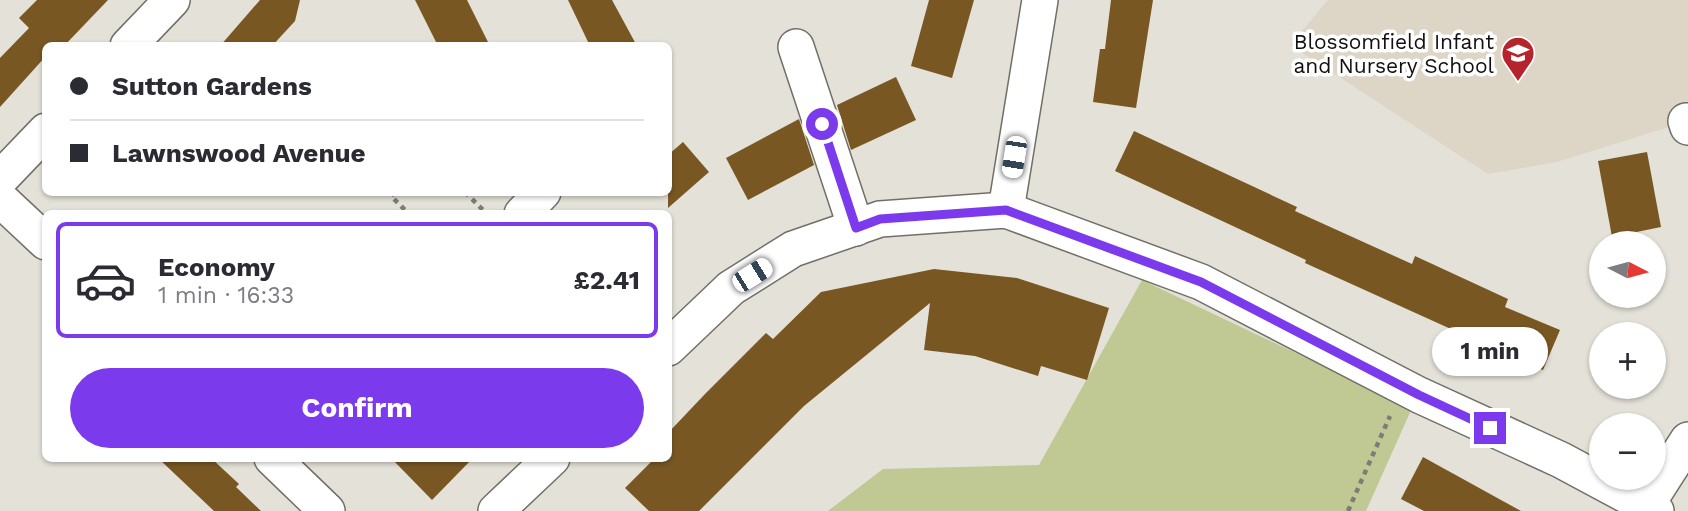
<!DOCTYPE html>
<html lang="en">
<head>
<meta charset="utf-8">
<style>
	body { margin:0; font-family:"Work Sans",sans-serif; background:#f2f2f3; color:#2b2b33; height:100vh; display:flex; flex-direction:column; font-size:26px; white-space:nowrap }
	* { box-sizing:border-box; margin:0 }
	p { font-size:23px; color:#7c7c81 }
	.icon { flex:none; width:38px; height:38px; fill:none; stroke:currentColor; stroke-width:2; stroke-linecap:round; stroke-linejoin:round }
	.map { position:relative; flex:1; overflow:hidden }
	.panel { position:absolute; left:42px; top:210px; width:630px; height:252px; display:flex; flex-direction:column; background:#fff; border-radius:10px; box-shadow:0 2px 5px #0004 }
	.panel>* { flex:none }
	.banner { position:absolute; left:42px; top:42px; width:630px; height:154px; border-radius:10px; box-shadow:0 2px 5px #0004; display:grid; align-content:center; height:154px; padding:0 28px; background:#fff }
	.needle { width:46px; rotate:96deg }
	.controls { position:absolute; left:1589px; top:231px; display:grid; gap:14px }
	.controls a { display:grid; place-items:center; width:77px; height:77px; border-radius:50%; background:#fff; box-shadow:0 2px 5px #0004; font-size:35px }
	.end { position:absolute; width:32px; height:32px; margin:-16px; border:9px solid #7c3aed; background:#fff; box-shadow:0 0 0 4px #fff }
	.from { border-radius:50% }
	.bubble { position:absolute; height:49px; border-radius:24px; background:#fff; box-shadow:0 2px 5px #0004; font-size:23px; font-weight:700; line-height:49px; text-align:center }
	.car { position:absolute; width:21px; height:42px; margin:-21px -10px; border-radius:9px; box-shadow:0 0 5px 2px #0007; background:linear-gradient(#fff 24%,#345 0 40%,#fff 0 76%,#345 0 86%,#fff 0) }
	.banner b { display:flex; align-items:center; gap:24px; height:66px; font-size:26px }
	.banner b+b { border-top:2px solid #e1e1e2 }
	.banner i { width:18px; height:18px; background:#2b2b33 }
	ul { padding:12px 0 0; list-style:none }
	li { display:flex; align-items:center; gap:21px; height:116px; margin:0 14px 10px; padding:0 14px; border:4px solid transparent; border-radius:10px }
	li div { flex:1 }
	li b { display:block; font-size:26px }
	li em { font-style:normal; font-weight:700 }
	li.current { border-color:#7c3aed }
	li>.icon { width:63px; height:63px; stroke-width:1.5 }
	.cta { display:flex; gap:14px; margin-top:auto; padding:14px 28px }
	.cta a { flex:1; height:80px; border-radius:42px; background:#7c3aed; color:#fff; font-size:28px; font-weight:700; line-height:80px; text-align:center }
	.map>svg:first-child { display:block }
	.built { fill:#ddd6c6 }
	.green { fill:#c0c994 }
	.building { fill:#785723 }
	.lines { fill:none; stroke-linecap:round; stroke-linejoin:round }
	.minor-casing { stroke:#726f67; stroke-width:38 }
	.path { stroke:#7f7c77; stroke-width:4.5; stroke-dasharray:5 5; stroke-linecap:butt }
	.minor { stroke:#fff; stroke-width:35 }
	.route { stroke:#7c3aed; stroke-width:9 }
	.labels { text-anchor:middle; dominant-baseline:central; stroke-width:7; stroke-linejoin:round; paint-order:stroke }
	.poi-label { font-size:21px; fill:#12100e; stroke:#fff; text-anchor:end }
</style>
</head>
<body>
<div class="map">
<svg width="1688" height="511" viewBox="0 0 1688 511">
	<rect width="100%" height="100%" fill="#e4e1d8"/>
	<polygon class="built" points="1328,0 1688,0 1688,121 1557,162 1488,174 1290,45"/>
	<polygon class="green" points="1142,280 1412,408 1366,511 828,511 883,469 1039,465"/>
	<g class="building">
		<polygon points="37,0 108,0 64,46 46,46 46,56 0,107 0,58 29,28 19,18"/>
		<polygon points="260,0 300,0 295,21 272,46 220,46"/>
		<polygon points="415,0 467,0 490,46 438,46"/>
		<polygon points="568,0 612,0 637,46 590,46"/>
		<polygon points="929,0 974,0 952,78 911,66"/>
		<polygon points="1111,0 1153,0 1136,108 1093,102 1100,49 1105,49"/>
		<polygon points="896,77 916,120 851,150 837,105"/>
		<polygon points="799,119 814,165 748,200 726,158"/>
		<polygon points="1134,131 1297,207 1295,211 1412,264 1415,256 1508,299 1505,307 1560,330 1543,370 1472,341 1473,339 1305,263 1306,260 1115,171"/>
		<polygon points="683,142 709,172 668,208 668,155"/>
		<polygon points="1647,152 1661,227 1612,237 1598,161"/>
		<polygon points="934,269 1017,278 1109,308 1087,380 1041,366 1038,376 975,356 924,350 930,303 804,406 699,511 649,511 625,488 655,458 668,458 668,433 705,394 766,333 773,339 821,292"/>
		<polygon points="1423,457 1521,511 1424,511 1401,499"/>
		<polygon points="158,458 211,458 239,484 236,487 261,511 214,511"/>
		<polygon points="391,458 473,458 432,500"/>
	</g>
	<g class="lines">
		<defs>
			<g id="minor">
				<polyline points="128,46 172,0"/>
				<polyline points="796,47 856,228"/>
				<polyline points="1686,121 1688,127"/>
				<polyline points="0,179 46,131"/>
				<polyline points="0,199 46,242"/>
				<polyline points="1006,210 1040,0"/>
				<polyline points="522,214 543,192"/>
				<polyline points="668,348 731,288 793,249 880,219 1006,210 1201,282 1419,395 1561,460 1656,511"/>
				<polyline points="272,458 327,511"/>
				<polyline points="1647,504 1688,440"/>
				<polyline points="496,511 552,458"/>
			</g>
		</defs>
		<use href="#minor" class="minor-casing"/>
		<g class="path">
			<polyline points="395,192 391,196 409,214"/>
			<polyline points="465,192 487,214"/>
			<polyline points="1348,511 1390,416"/>
		</g>
		<use href="#minor" class="minor"/>
	</g>
	<g class="lines">
		<polyline class="route" points="822,124 856,228 880,219 1006,210 1201,282 1419,395 1490,428"/>
	</g>
	<defs>
		<symbol id="school-pin" viewBox="-11 -11 22 30"><path d="M0 17L-7.5 6A9.5 9.5 0 1 1 7.5 6Z" fill="#b5242c" stroke="#fff"/><path d="M0-5L7-2L0 1L-7-2ZM-4 1L0 2.5L4 1V4Q0 6-4 4Z" fill="#fff"/></symbol>
	</defs>
	<g fill-rule="evenodd">
		<use href="#school-pin" x="1499" y="34" width="38" height="52"/>
	</g>
	<g class="labels">
		<g class="poi-label">
			<text x="1494" y="41">Blossomfield Infant<tspan x="1494" dy="24">and Nursery School</tspan></text>
		</g>
	</g>
</svg>
<div class="controls">
<a><svg class="needle" viewBox="-14 -14 28 28"><path d="M0-13l5 13h-10z" fill="#e53935"/><path d="M0 13l5-13h-10z" fill="#7c7c81"/></svg></a>
<a>+</a>
<a>−</a>
</div>
<i class="end from" style="left:822px;top:124px"></i>
<i class="end" style="left:1490px;top:428px"></i>
<div class="bubble" style="left:1432px;top:327px;width:116px">1 min</div>
<i class="car" style="left:1014px;top:157px;rotate:189deg"></i>
<i class="car" style="left:752px;top:275px;rotate:58deg"></i>
<div class="banner">
<b><i class="from"></i>Sutton Gardens</b>
<b><i></i>Lawnswood Avenue</b>
</div>
<section class="panel">
<ul>
<li class="current"><svg class="icon" aria-label="car" viewBox="0 0 24 24"><path d="M5 17H2v-5l4-1 3-4h7l3 4 3 1v5h-3M9 17h6M6 11h13"/><circle cx="7" cy="17" r="2"/><circle cx="17" cy="17" r="2"/></svg><div><b>Economy</b><p>1 min · 16:33</p></div><em>£2.41</em></li>
</ul>
<div class="cta"><a>Confirm</a></div>
</section>
</div>
</body>
</html>
